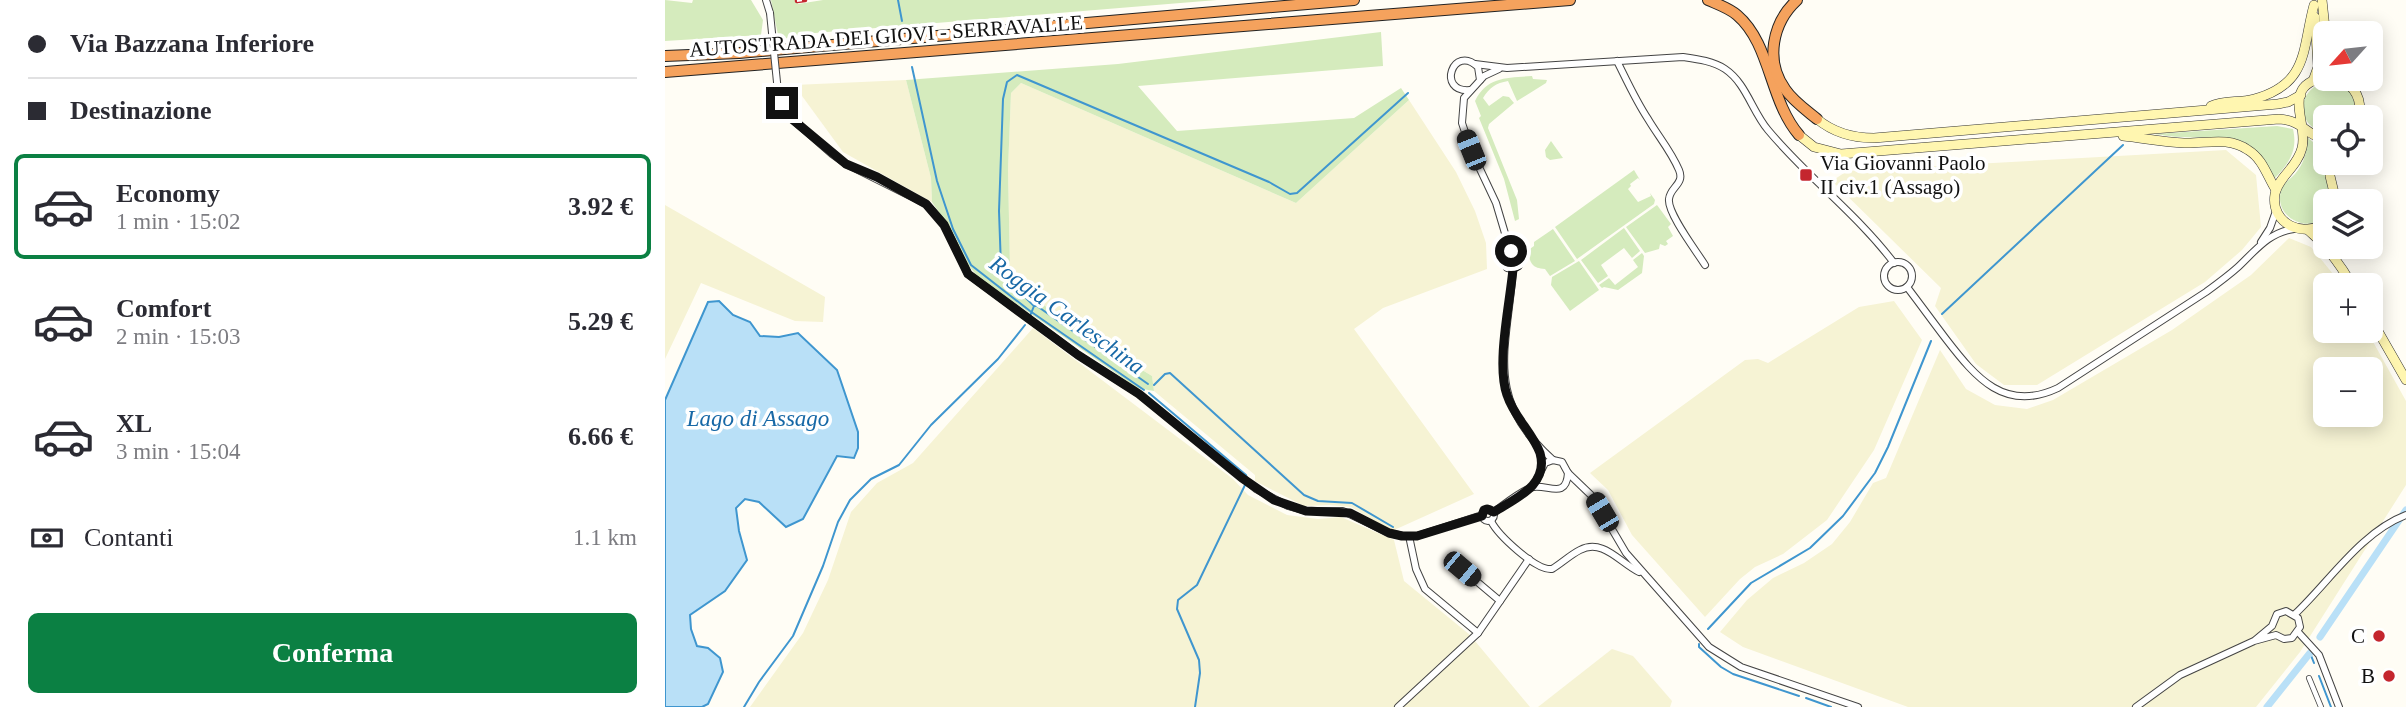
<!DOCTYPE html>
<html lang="it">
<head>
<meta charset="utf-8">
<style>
	body { margin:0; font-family:Georgia,serif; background:#f2f2f3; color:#2b2b33; height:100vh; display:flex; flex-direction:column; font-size:26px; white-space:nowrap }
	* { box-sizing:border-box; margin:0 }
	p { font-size:23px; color:#7c7c81 }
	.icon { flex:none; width:38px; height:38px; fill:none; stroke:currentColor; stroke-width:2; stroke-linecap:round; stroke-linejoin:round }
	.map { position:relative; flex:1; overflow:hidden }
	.details { display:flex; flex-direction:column; background:#fff; width:665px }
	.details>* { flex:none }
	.guide { display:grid; align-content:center; height:154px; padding:0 28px; background:#fff }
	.needle { width:46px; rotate:243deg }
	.buttons { position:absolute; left:1648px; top:21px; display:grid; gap:14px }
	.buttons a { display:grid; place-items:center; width:70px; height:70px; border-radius:10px; background:#fff; box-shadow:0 4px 18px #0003; font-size:35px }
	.end { position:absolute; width:32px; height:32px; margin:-16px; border:9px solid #111; background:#fff; box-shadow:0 0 0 4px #fff }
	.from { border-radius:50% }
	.car { position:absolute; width:21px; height:42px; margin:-21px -10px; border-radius:9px; box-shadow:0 0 5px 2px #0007; background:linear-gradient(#222 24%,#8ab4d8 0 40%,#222 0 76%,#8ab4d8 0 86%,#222 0) }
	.guide b { display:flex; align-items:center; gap:24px; height:66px; font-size:26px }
	.guide b+b { border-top:2px solid #e1e1e2 }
	.guide i { width:18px; height:18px; background:#2b2b33 }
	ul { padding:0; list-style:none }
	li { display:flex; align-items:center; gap:21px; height:105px; margin:0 14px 10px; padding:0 14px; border:4px solid transparent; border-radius:10px }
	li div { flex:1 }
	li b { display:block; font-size:26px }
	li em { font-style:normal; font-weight:600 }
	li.current { border-color:#0b8043 }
	li>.icon { width:63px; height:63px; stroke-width:1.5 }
	.pay { display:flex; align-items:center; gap:18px; height:77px; padding:0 28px; font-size:26px }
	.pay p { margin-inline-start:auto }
	.cta { display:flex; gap:14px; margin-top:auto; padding:14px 28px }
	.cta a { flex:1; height:80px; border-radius:10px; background:#0b8043; color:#fff; font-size:28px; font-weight:600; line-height:80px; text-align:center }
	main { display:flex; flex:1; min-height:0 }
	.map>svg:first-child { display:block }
	.farmland { fill:#f6f3d4; fill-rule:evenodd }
	.green { fill:#d5ebbd }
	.water { fill:#b9e0f7; stroke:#3f96cf; stroke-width:2 }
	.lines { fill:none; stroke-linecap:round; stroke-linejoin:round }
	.stream { stroke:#3f96cf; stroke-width:2 }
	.canal { stroke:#b9e0f7; stroke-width:7 }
	.pedestrian-casing { stroke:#444; stroke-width:6 }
	.minor-casing { stroke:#444; stroke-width:8 }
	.secondary-casing { stroke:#333; stroke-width:10 }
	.motorway-casing { stroke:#222; stroke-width:12 }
	.pedestrian { stroke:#fff; stroke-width:4.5 }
	.minor { stroke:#fff; stroke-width:6 }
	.secondary { stroke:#fff6b0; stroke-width:9 }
	.motorway { stroke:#f5a25d; stroke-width:10 }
	.rail-casing { stroke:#c4262e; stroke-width:4.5 }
	.rail { stroke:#fff; stroke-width:2; stroke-dasharray:5; stroke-linecap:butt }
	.minor-bridge-casing { stroke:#444; stroke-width:8; stroke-linecap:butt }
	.minor-bridge { stroke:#fff; stroke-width:6 }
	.route { stroke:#111; stroke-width:9 }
	.poi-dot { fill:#c4262e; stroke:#fff; stroke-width:2.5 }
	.labels { text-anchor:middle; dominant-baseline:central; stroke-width:7; stroke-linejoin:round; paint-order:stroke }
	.street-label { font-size:21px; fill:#111; stroke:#fff }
	.poi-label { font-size:21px; fill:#111; stroke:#fff; text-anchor:end }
	.water-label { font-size:23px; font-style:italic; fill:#1768a6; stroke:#fff }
</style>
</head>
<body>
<main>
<section class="details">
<div class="guide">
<b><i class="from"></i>Via Bazzana Inferiore</b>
<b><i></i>Destinazione</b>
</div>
<ul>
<li class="current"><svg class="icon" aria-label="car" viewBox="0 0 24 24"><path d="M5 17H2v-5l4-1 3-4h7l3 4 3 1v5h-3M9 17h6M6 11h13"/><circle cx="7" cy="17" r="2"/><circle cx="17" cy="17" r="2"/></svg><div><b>Economy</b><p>1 min · 15:02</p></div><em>3.92 €</em></li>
<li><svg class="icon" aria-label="car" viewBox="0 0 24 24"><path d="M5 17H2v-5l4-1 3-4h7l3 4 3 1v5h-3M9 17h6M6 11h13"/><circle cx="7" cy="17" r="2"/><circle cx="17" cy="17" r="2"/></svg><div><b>Comfort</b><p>2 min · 15:03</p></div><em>5.29 €</em></li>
<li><svg class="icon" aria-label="car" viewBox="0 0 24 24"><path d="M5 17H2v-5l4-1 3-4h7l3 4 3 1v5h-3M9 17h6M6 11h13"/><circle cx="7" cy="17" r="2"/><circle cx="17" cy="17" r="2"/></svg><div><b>XL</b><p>3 min · 15:04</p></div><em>6.66 €</em></li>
</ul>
<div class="pay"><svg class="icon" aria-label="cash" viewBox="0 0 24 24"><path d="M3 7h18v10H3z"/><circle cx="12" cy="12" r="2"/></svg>Contanti<p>1.1 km</p></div>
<div class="cta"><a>Conferma</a></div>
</section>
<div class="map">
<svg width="1741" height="707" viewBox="0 0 1741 707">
	<rect width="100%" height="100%" fill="#fffdf5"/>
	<g class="farmland">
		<polygon points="241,80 266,178 267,202 178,152 129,85"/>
		<polygon points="356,83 631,203 744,100 791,172 810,211 821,243 822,269 718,308 689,329 809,494 727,531 686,507 665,505 639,506 590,481 590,475 489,391 487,376 407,326 364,295 347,277 345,268 343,170 346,93"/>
		<polygon points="1561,150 1591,175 1596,227 1577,250 1540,282 1372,385 1339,385 1311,364 1270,306 1276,288 1167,181 1182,171"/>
		<polygon points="0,205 160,297 158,322 130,321 36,283 0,359"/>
		<path d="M1624 238 1646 247 1677 285H1661V331H1702L1741 401V485L1635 652 1591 707H1243L1078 647 1055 632 1082 600 1108 578 1139 563 1167 544 1185 522 1208 483 1221 478 1275 350 1301 389 1330 405 1362 409 1388 400 1507 330 1586 275ZM1661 369H1706V415H1661Z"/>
		<polygon points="1229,301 1257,340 1209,450 1162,520 1118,554 1090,567 1075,579 1040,617 967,535 943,490 925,473 1080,360 1093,359 1103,363 1194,307"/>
		<polygon points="368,328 568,479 583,495 622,515 653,519 676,517 729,540 739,581 805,635 865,707 85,707 138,633 163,580 186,512 212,483 248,463"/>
		<polygon points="947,649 968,656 1007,701 1005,707 873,707"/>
	</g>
	<g class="green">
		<polygon points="0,0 27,3 28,0 86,0 98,20 96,35 0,41"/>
		<polygon points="106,0 132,0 133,4 158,0 552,0 138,34 114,40"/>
		<path d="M716 32 718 66 473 86 512 131 689 118 736 88 744 100 631 203 356 83 346 93 343 170 345 268C352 297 458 357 487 376L489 391 472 388 313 277 299 260 281 223 267 202 266 178 241 80 453 64Z"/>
		<path d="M867 76 868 79 882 80 881 83 852 101 843 81C831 83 824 88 818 98L824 106 838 96 844 97 849 103 824 124 823 128 852 200 854 219 850 221 839 179 814 118 816 116 810 101C822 76 843 78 867 76Z"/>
		<path d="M1663 81C1683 83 1693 97 1689 117H1661V134C1629 125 1631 88 1663 81Z"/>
		<path d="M1612 126 1628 129C1633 151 1624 163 1610 178 1581 127 1567 140 1517 137 1508 137 1499 135 1489 134Z"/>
		<path d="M1643 138 1648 142 1661 144 1660 173 1665 201H1661C1661 205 1662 209 1661 212 1653 234 1613 223 1615 196 1616 185 1623 181 1630 174 1639 164 1642 151 1643 138Z"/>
		<polygon points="886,141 898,158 885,160 881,157 880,150"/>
		<polygon points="969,170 975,180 973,178 965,184 966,186 963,189 973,202 986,196 985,193 990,200 989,204 912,259 890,227"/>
		<polygon points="992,205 1006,224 1003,227 1008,236 1001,241 1003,244 1000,246 995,244 994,249 980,253 961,227"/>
		<polygon points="959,228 975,251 967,258 959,248 936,265 943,276 933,283 916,260"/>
		<path d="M888 229 910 261 885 276 880 269C866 268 866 263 862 251L869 246V242Z"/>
		<polygon points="977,253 979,256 977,273 953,290 939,287 937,288 934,285 944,278 950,285 973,267 968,260"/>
		<polygon points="914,261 934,290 905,311 886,285 887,277"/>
	</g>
	<polygon class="water" points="54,301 68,315 85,322 95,336 114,337 133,333 172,370 193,432 193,448 189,458 172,456 138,519 121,527 94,502 80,499 71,508 74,531 82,560 60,591 25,615 26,629 32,646 43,648 55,658 58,672 43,704 37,707 0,707 0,400 43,302"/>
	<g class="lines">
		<g class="stream">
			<polyline points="233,0 237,21"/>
			<polyline points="247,67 272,181 288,229 306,265 365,311 479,390"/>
			<polyline points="369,306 344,281 336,267 334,211 338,99 342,82 352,75 604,182 625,194 632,193 743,93"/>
			<polyline points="1277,314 1458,145"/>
			<polyline points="365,316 369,306 372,306 483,384"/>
			<polyline points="489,385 500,374 505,373 639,495 653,501 687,503 728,527"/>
			<polyline points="484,393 581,475 582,478"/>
			<polyline points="1043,629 1086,583 1145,548 1178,516 1210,473 1223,447 1266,341"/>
			<polyline points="1034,644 1034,647 1056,667 1068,674 1134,696"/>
			<polyline points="1645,653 1649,663"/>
			<polyline points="1654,676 1666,707"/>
			<polyline points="1141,698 1166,707"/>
			<polyline points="79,707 94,682 128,636 158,566 173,522 185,500 206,479 234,465 266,425 333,359 360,325"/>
			<polyline points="530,707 535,673 534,660 512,609 513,600 532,585 580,485"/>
		</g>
		<g class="canal">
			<polyline points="1655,637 1741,510"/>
			<polyline points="1602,707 1645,653"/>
		</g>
		<defs>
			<polyline id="pedestrian" points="1644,678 1656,707"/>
			<g id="minor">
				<polyline points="101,0 105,13"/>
				<path d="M952 61C962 81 971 101 983 119 993 136 1006 151 1014 170 1020 184 1005 187 1004 199 1002 213 1032 252 1040 265"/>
				<path d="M810 64 842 68 1018 57C1032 59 1048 61 1060 69 1081 83 1087 111 1103 130 1142 177 1192 214 1229 263"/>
				<polyline points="834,69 819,76 799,98 797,123 806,150 831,203 842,240 855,258 854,264 848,269"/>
				<path d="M805 90C771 93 788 43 813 67L815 80"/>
				<polyline points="113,92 117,103 127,119 167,154 181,164 261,204 279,224 303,274 413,355 474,394 591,489 623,506 641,511 678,511 724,533 738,536 752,536 817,515"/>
				<polyline points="1596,242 1605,228 1611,211"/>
				<circle cx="1233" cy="276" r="14"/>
				<path d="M848 269C842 350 818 398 888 460"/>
				<polyline points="848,269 842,268 837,261 840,253 849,251"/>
				<path d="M1242 287C1255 304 1268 322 1281 339 1311 378 1340 413 1393 388L1541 292C1552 284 1563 276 1573 267 1590 251 1604 232 1629 229"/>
				<polyline points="868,487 880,463 888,460 897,462 903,473 928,497 961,553 1044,647 1076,667 1193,707"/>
				<circle cx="823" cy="515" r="6"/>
				<path d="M829 512C840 504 855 491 868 487 883 484 901 500 903 473"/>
				<path d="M826 521C833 535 871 571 887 569 897 563 905 555 915 550 938 538 955 563 974 572"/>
				<polyline points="744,536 751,569 760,589 813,633 864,559"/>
				<polyline points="797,569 835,601"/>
				<path d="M1630 614C1664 582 1696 532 1741 515"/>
				<polyline points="1633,632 1654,655 1674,707"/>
				<polyline points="733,707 813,633"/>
				<polyline points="1471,707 1515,675 1589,641 1607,626 1612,614 1621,611 1633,618 1635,627 1627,638 1619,639 1611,635 1589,641"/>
			</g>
			<g id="secondary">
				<polyline points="1657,0 1661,38"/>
				<path d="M1661 77C1614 85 1644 123 1637 148 1632 168 1613 177 1610 194 1605 224 1639 239 1661 222"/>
				<path d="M1675 79C1691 87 1697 100 1694 117"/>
				<polyline points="1648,81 1653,67 1650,17"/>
				<path d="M1546 106C1559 100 1574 103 1589 99 1644 84 1637 49 1649 5"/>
				<path d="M1152 119C1169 133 1187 138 1209 138L1613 104 1623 102 1636 95"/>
				<path d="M1134 135 1149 147 1176 154 1614 119C1640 121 1639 135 1661 139"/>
				<path d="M1458 136C1478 138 1498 142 1519 143 1541 144 1563 136 1583 150 1598 159 1602 176 1611 190"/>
				<polyline points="1665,163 1665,176 1671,201"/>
				<path d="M1643 230C1662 246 1675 264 1687 285"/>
				<polyline points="1706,319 1741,380"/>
			</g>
			<g id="motorway">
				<path d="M1043 0C1052 4 1064 8 1072 15 1106 44 1104 100 1134 135"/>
				<path d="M1132 0C1107 23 1100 61 1120 89 1128 101 1141 110 1152 119"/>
				<polyline points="0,56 74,53 689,0"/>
				<polyline points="0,72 905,0"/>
			</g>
		</defs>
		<use href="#pedestrian" class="pedestrian-casing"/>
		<use href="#minor" class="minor-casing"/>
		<use href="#secondary" class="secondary-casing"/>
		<use href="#motorway" class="motorway-casing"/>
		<use href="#pedestrian" class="pedestrian"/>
		<use href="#minor" class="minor"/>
		<use href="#secondary" class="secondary"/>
		<use href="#motorway" class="motorway"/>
		<defs>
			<polyline id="rail" points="132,1 140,0"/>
		</defs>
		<use href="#rail" class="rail-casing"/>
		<use href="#rail" class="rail"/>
		<defs>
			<polyline id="minor-bridge" points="105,13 113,92"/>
		</defs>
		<use href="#minor-bridge" class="minor-bridge-casing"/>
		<use href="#minor-bridge" class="minor-bridge"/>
	</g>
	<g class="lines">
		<path class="route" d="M117 103 127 119 181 164 212 177 261 204 279 225 303 274 413 355 474 394 577 478 609 500 641 511 685 513 724 533 737 536H752L817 516 819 510 822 509 829 512C851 498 884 485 875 453 867 432 849 417 842 395 831 364 845 303 848 269L853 266 855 261 852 253 846 251"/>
	</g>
	<g class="poi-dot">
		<rect x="1134" y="168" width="14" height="14" rx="3.5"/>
		<circle cx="1714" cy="636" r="7"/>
		<circle cx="1724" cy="676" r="7"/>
	</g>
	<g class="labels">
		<g class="street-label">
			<text transform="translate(221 36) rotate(-4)">AUTOSTRADA DEI GIOVI - SERRAVALLE</text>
		</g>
		<g class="poi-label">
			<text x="1155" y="163" text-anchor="start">Via Giovanni Paolo<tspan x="1155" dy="24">II civ.1 (Assago)</tspan></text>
			<text x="1700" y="636">C</text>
			<text x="1710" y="676">B</text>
		</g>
		<g class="water-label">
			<text transform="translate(402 315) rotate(36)">Roggia Carleschina</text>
			<text x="93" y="418">Lago di Assago</text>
		</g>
	</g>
</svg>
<div class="buttons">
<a><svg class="needle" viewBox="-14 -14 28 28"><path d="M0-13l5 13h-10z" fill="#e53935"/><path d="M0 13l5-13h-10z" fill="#7c7c81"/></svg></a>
<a><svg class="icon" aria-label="locate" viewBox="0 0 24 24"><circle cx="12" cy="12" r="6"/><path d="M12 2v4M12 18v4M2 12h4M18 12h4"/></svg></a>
<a><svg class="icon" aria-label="layers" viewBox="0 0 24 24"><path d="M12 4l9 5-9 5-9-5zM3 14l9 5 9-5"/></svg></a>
<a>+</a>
<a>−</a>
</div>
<i class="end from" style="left:846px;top:251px"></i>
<i class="end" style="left:117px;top:103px"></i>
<i class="car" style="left:806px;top:150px;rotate:338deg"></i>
<i class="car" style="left:937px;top:512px;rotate:329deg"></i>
<i class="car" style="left:797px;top:569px;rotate:130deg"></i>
</div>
</main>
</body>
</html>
